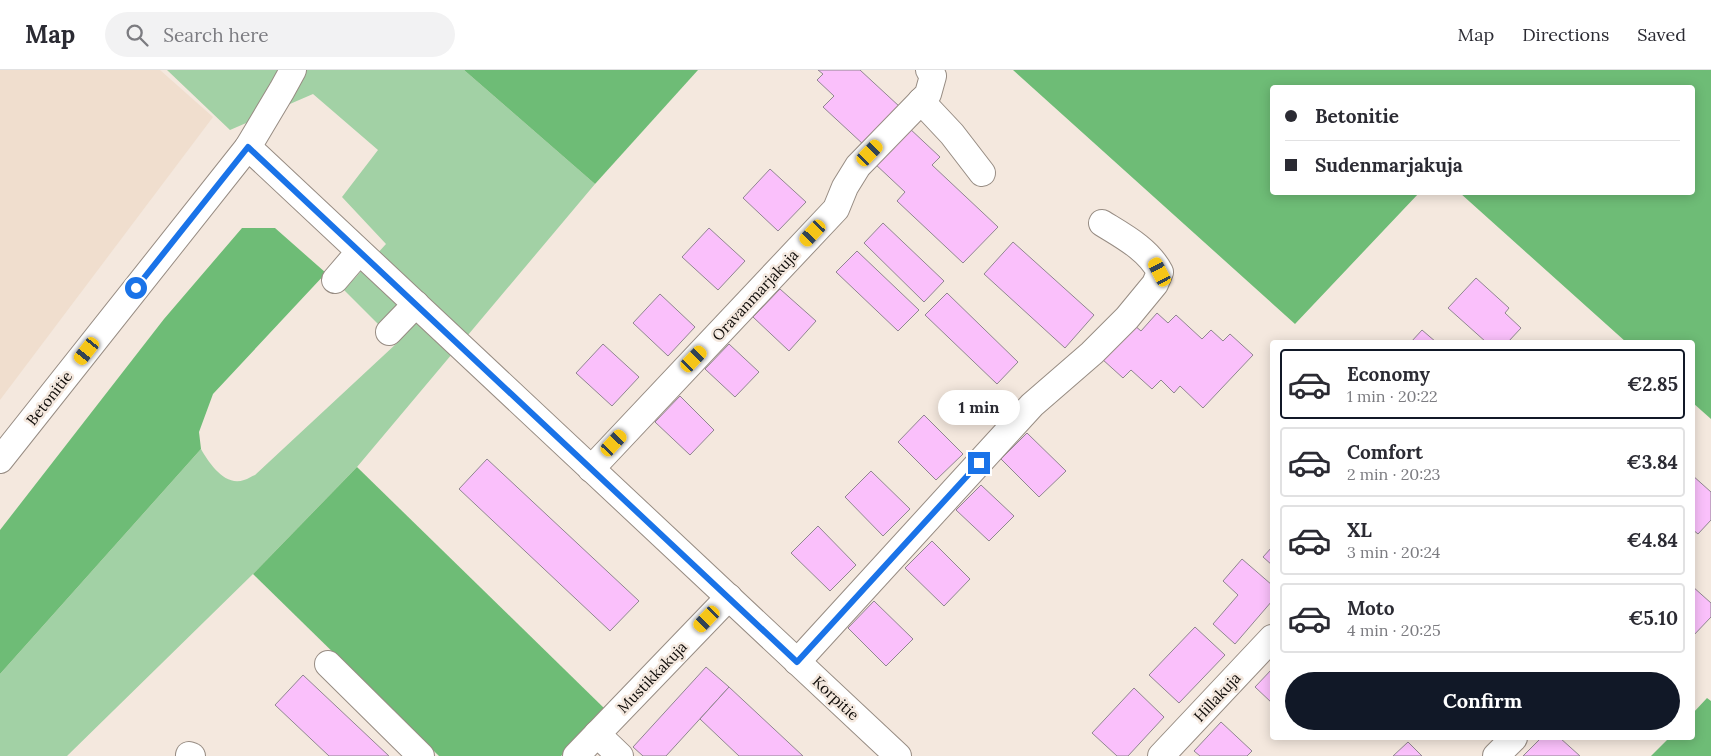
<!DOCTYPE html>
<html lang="en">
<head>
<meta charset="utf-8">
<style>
	body { margin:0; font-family:Lora,serif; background:#f2f2f3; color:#2b2b33; height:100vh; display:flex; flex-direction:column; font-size:19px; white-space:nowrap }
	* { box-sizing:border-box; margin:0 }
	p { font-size:16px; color:#7c7c81 }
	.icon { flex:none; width:28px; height:28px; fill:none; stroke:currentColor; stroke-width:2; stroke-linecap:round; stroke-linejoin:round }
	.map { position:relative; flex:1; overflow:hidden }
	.details { position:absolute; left:1270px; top:270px; width:425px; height:400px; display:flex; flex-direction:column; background:#fff; border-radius:5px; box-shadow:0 2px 12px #0003 }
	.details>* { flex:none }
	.banner { position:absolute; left:1270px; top:15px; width:425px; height:110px; border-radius:5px; box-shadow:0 2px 12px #0003; display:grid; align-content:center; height:110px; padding:0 15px; background:#fff }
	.end { position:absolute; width:22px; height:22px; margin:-11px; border:6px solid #1a73e8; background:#fff; box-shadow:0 0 0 2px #fff }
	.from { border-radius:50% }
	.bubble { position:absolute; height:35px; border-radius:18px; background:#fff; box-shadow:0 2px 12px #0003; font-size:16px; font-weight:700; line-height:35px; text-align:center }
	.car { position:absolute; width:15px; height:30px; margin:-15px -8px; border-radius:6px; box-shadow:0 0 4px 1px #0007; background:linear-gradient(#f5c518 24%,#345 0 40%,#f5c518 0 76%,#345 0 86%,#f5c518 0) }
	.banner b { display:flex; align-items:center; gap:18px; height:48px; font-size:19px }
	.banner b+b { border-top:1px solid #e1e1e2 }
	.banner i { width:12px; height:12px; background:#2b2b33 }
	ul { padding:9px 0 0; list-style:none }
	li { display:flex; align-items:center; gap:15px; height:70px; margin:0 10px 8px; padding:0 5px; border:2px solid #e1e1e2; border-radius:5px }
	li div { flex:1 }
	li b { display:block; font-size:19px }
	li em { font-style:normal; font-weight:700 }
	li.active { border-color:#111827 }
	li>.icon { width:45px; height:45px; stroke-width:1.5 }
	.primary-button { display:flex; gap:10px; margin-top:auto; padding:10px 15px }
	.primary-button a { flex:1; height:58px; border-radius:30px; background:#111827; color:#fff; font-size:20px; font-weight:700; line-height:58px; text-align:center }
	header { display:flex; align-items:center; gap:30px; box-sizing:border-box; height:70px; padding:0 25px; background:#fff; border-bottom:1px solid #e1e1e2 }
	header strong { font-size:24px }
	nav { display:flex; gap:28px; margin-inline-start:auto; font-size:18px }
	.search { width:350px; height:45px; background:#f2f2f3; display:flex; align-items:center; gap:12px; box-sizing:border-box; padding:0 18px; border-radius:28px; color:#7c7c81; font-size:19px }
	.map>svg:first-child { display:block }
	.built { fill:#f0dece }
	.green { fill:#a2d1a5 }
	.forest { fill:#6ebc76 }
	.building { fill:#fac0fb; stroke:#908690 }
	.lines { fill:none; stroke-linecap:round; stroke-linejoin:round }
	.minor-casing { stroke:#978c83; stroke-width:28 }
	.minor { stroke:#fff; stroke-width:26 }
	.route { stroke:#1a73e8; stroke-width:6 }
	.labels { text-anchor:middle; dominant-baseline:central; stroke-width:5; stroke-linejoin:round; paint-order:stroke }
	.street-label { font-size:15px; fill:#0e0b08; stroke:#f4e8de }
</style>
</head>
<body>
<header>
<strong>Map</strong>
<div class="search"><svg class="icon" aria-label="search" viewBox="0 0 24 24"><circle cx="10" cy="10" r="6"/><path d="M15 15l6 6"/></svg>Search here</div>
<nav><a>Map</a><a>Directions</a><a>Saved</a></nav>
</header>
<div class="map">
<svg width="1711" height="686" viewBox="0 0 1711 686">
	<rect width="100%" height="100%" fill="#f4e8de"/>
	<polygon class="built" points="0,0 160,0 213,47 0,330"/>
	<path class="green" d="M167 0H464L595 114 357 397 253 504 67 686H0V604L201 379C209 393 225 417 244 410 248 409 252 406 255 405L397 273 344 220 386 174 342 127 378 80 313 24 230 60Z"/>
	<g class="forest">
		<polygon points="464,0 698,0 595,114"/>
		<polygon points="1013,0 1711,0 1711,349 1693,333 1692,272 1626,272 1460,123 1692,122 1692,18 1272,18 1272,122 1419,123 1295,254"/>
		<polygon points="242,158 275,158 326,203 213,324 199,362 201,379 0,604 0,460 164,249"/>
		<polygon points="357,397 606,640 561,686 439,686 253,504"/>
		<polygon points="1707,628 1711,631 1711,686 1651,686 1669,668 1692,668 1693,643"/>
	</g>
	<g class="building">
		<polygon points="818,0 860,0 900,37 864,75 823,37 834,26 817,10 823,4"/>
		<polygon points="908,57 940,87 932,95 998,157 963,193 897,131 905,122 874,93"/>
		<polygon points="770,99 806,132 778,161 743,128"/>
		<polygon points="883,153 944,211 924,232 864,173"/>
		<polygon points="709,158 745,191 718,220 682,187"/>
		<polygon points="1013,172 1094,245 1065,278 984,204"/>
		<polygon points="857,181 919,240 898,261 836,202"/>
		<polygon points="1476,208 1509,238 1505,243 1521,258 1508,272 1486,272 1448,238"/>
		<polygon points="780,219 816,251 789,281 753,247"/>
		<polygon points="947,223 1018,292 997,314 925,245"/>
		<polygon points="660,224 695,257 668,286 633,253"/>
		<polygon points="1157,243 1168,253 1176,245 1202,269 1211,260 1223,271 1230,264 1253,285 1203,338 1180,316 1174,323 1161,310 1152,319 1131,300 1123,308 1102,289 1134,255 1141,261"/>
		<polygon points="1422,260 1436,272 1411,272"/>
		<polygon points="603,274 639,307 612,336 576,303"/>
		<polygon points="729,274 759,302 735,327 705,299"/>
		<polygon points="680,326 714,360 690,385 655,352"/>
		<polygon points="924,345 963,384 936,410 898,372"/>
		<polygon points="1027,363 1066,401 1039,427 1001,389"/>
		<polygon points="487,389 639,531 610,561 459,419"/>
		<polygon points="871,401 910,439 883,466 845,427"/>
		<polygon points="1692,405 1711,422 1711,450 1698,464 1692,459"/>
		<polygon points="981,415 1014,446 989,471 956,440"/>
		<polygon points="818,456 856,495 830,521 791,483"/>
		<polygon points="932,471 970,509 944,536 905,498"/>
		<polygon points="1272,477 1272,495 1263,487"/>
		<polygon points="1242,489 1272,515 1272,531 1235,574 1213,554 1238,525 1223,511"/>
		<polygon points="1692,516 1711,533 1711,547 1692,567"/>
		<polygon points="874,531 913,569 886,596 848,558"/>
		<polygon points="1195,557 1225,585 1179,633 1149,605"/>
		<polygon points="706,597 729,617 666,686 643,686 633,677"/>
		<polygon points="1272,599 1272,633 1255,617"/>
		<polygon points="303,605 389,686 329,686 275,635"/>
		<polygon points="729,617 803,686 739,686 700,649"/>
		<polygon points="1134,618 1164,647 1128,686 1117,686 1092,663"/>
		<polygon points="1221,652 1252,681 1247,686 1200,686 1194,681"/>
		<polygon points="1541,668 1560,668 1580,686 1523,686"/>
		<polygon points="1408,672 1422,686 1393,686"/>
	</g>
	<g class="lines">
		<defs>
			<g id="minor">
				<polyline points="921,31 952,64 982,103"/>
				<polyline points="248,77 898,686"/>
				<polyline points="335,210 359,182"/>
				<polyline points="389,262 416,234"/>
				<polyline points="0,390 248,77 282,20 293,0"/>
				<polyline points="591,399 836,139 845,117 858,96 928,24 933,6 929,0"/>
				<path d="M797 592 1032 335 1092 283 1127 248 1155 214 1160 202C1148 179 1123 166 1102 153"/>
				<polyline points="328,594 421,686"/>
				<polyline points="597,664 620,686"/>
				<polyline points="189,685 192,686"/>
				<polyline points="576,686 729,527"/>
				<polyline points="1161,686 1272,568"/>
				<polyline points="1496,686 1514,668"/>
			</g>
		</defs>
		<use href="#minor" class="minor-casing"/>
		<use href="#minor" class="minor"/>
	</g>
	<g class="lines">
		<polyline class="route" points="136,218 248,77 797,592 979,393"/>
	</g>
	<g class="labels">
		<g class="street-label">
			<text transform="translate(755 225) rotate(-47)">Oravanmarjakuja</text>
			<text transform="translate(49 328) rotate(-52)">Betonitie</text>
			<text transform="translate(652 607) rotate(-46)">Mustikkakuja</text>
			<text transform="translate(1217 627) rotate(-47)">Hillakuja</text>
			<text transform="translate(836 628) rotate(43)">Korpitie</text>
		</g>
	</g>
</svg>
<i class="end from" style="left:136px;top:218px"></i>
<i class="end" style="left:979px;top:393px"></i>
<div class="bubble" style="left:938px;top:320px;width:82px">1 min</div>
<i class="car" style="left:870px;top:83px;rotate:44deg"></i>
<i class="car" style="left:813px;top:163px;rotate:223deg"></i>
<i class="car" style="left:1160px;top:202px;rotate:332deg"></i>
<i class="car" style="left:87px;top:281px;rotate:218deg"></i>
<i class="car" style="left:694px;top:289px;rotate:44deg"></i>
<i class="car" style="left:614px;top:373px;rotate:43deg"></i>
<i class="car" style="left:707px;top:549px;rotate:224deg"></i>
<div class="banner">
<b><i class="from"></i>Betonitie</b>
<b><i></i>Sudenmarjakuja</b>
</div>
<section class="details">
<ul>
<li class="active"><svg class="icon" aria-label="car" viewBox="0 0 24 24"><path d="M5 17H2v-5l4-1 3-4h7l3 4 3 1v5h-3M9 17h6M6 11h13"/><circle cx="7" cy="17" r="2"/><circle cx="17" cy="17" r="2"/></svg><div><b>Economy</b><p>1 min · 20:22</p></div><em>€2.85</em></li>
<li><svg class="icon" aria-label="car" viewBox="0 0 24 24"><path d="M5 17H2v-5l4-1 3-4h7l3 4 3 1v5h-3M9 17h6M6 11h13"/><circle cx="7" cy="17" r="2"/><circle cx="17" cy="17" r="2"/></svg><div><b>Comfort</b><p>2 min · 20:23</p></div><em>€3.84</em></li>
<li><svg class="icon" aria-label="car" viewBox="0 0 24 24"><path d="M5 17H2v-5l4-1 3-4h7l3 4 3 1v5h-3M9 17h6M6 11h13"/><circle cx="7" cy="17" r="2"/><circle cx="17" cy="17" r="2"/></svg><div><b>XL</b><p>3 min · 20:24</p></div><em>€4.84</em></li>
<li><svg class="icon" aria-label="car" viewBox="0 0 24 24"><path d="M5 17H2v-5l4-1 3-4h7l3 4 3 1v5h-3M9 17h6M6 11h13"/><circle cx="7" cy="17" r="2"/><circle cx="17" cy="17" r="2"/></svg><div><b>Moto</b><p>4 min · 20:25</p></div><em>€5.10</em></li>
</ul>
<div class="primary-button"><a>Confirm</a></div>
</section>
</div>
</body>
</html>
